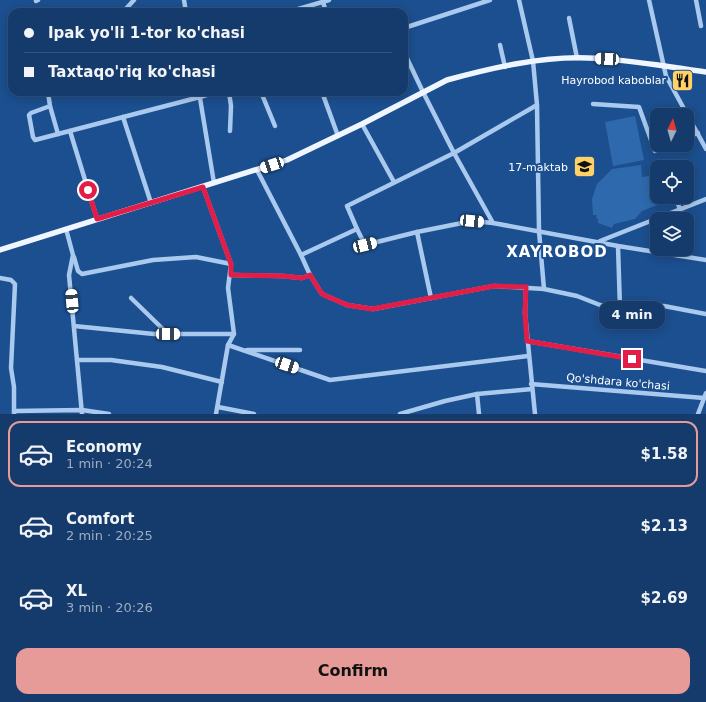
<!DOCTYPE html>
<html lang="en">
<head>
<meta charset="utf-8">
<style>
	body { margin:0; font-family:"DejaVu Sans",sans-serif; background:#214673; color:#f1f3f6; height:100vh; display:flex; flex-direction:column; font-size:15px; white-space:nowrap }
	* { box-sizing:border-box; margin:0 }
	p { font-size:13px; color:#9dadc1 }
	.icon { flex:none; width:22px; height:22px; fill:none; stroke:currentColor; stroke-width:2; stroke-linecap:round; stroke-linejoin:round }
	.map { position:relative; height:414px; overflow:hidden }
	.panel { display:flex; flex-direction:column; background:#143b6b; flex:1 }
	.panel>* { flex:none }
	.top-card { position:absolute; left:8px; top:8px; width:400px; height:88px; border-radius:12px; box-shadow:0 2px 10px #0003,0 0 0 1px #33557e; display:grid; align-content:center; height:88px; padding:0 16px; background:#143b6b }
	.needle { width:26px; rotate:5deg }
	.fabs { position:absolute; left:650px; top:108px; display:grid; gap:8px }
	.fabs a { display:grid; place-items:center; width:44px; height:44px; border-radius:8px; background:#143b6b; box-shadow:0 2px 10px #0003,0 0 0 1px #33557e; font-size:20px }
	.end { position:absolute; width:18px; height:18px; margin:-9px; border:5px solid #e11d48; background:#fff; box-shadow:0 0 0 2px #fff }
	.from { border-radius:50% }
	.bubble { position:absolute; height:28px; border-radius:12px; background:#143b6b; box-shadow:0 2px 10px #0003,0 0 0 1px #33557e; font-size:13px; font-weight:700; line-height:28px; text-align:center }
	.car { position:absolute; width:12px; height:24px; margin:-12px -6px; border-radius:5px; box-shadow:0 0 3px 1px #0007; background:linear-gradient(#fff 24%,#345 0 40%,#fff 0 76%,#345 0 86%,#fff 0) }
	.top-card b { display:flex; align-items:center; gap:14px; height:38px; font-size:15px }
	.top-card b+b { border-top:1px solid #33557e }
	.top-card i { width:10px; height:10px; background:#f1f3f6 }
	ul { padding:7px 0 0; list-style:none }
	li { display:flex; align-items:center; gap:12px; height:66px; margin:0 8px 6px; padding:0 8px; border:2px solid transparent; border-radius:12px }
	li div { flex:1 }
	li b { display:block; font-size:15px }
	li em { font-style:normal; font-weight:700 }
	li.on { border-color:#e69b98 }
	li>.icon { width:36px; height:36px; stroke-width:1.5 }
	.cta { display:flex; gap:8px; margin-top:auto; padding:8px 16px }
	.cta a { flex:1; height:46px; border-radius:12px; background:#e69b98; color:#111; font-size:16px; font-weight:700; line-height:46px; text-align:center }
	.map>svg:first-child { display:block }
	.green { fill:#2e69ad }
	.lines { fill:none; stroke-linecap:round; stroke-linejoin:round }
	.minor { stroke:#a9c9ee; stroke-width:4.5 }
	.major { stroke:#f0f6ff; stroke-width:5.5 }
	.route { stroke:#e11d48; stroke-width:5 }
	.labels { text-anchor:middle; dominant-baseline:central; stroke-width:4; stroke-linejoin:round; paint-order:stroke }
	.poi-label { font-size:11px; fill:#fff; stroke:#1b4f8f; text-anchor:end }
	.street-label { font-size:11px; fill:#fff; stroke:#1b4f8f }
	.district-label { font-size:15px; font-weight:bold; letter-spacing:1px; fill:#fff; stroke:#1b4f8f }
</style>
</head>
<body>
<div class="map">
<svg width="706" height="414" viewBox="0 0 706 414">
	<rect width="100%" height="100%" fill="#1b4f8f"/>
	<g class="green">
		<polygon points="635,116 644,160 613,166 605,122"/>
		<polygon points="641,165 642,177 656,175 656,194 660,204 642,211 635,219 614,224 612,228 598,223 598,219 596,218 597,215 593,215 592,199 597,184 612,169"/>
	</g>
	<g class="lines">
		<g class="minor">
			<polyline points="184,0 186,12"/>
			<polyline points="519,0 533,61 537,105 454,153 493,223 618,246 706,260"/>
			<polyline points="649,0 666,76 706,149"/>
			<polyline points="696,0 701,26"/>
			<polyline points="36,1 38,0"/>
			<polyline points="323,2 326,12"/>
			<polyline points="123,12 134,0"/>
			<polyline points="288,12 329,0"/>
			<polyline points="569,18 577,58"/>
			<polyline points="404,28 490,0"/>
			<polyline points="500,45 505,67"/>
			<polyline points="48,92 50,106 31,113 29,115 33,137 35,140 200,97 216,92"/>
			<polyline points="199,92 214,183"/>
			<polyline points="229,92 231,106 230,131"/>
			<polyline points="261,92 275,126"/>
			<polyline points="322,92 338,136"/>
			<polyline points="593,104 639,107 655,151 669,145"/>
			<polyline points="537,105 539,231 544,289"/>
			<polyline points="50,106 58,134"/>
			<polyline points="123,117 151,203"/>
			<polyline points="362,124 394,182"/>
			<polyline points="70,131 97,219"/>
			<polyline points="687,137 698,133"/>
			<polyline points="257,170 301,255 310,275 322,294 347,305 373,309 494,286 544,289 577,296 600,305 620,308 664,306 706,314"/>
			<polyline points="203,187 231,264 228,288 234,334 228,345 216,414"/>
			<polyline points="675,197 680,209"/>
			<polyline points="66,229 73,255 69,275 82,414"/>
			<polyline points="357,229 365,245 417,232 472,221 493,223"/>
			<polyline points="417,232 431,298"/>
			<polyline points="600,241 706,199"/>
			<polyline points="618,246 620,308"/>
			<polyline points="301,255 357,229 347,206 454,153 423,92 404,52"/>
			<polyline points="74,257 78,271 82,274 153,260 196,257 231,264"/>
			<polyline points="231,275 283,276 302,278 310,275"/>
			<polyline points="0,278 11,280 15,284 11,368 14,387 14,414"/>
			<polyline points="526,287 525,313 535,414"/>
			<polyline points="131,298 168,334"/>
			<polyline points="74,326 154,334 234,334"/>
			<polyline points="527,341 706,371"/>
			<polyline points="228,345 330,380 528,356"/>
			<polyline points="247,350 300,350"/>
			<polyline points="77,360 111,360 162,367 222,382"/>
			<polyline points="531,384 704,398"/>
			<polyline points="477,394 479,414"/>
			<polyline points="218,407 254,414"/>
			<polyline points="14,411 82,410 109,414"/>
			<polyline points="400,414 445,401 477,394 532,389"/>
			<polyline points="698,414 706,393"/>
		</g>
		<path class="major" d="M0 250 287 160 362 124 447 80C491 68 542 56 588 58 627 59 667 67 706 72"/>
	</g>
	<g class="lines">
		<polyline class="route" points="88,190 97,219 203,187 231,264 231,275 283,276 302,278 310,275 322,294 347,305 372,309 494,286 526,287 525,313 527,341 632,359"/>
	</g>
	<defs>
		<symbol id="restaurant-square" viewBox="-11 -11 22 22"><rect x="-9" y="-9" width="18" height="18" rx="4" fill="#ffd166" stroke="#1b4f8f"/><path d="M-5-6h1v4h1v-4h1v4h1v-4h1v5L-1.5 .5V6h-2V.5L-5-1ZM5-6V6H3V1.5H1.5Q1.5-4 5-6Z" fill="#111"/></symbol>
		<symbol id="school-square" viewBox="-11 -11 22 22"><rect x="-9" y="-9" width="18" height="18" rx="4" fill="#ffd166" stroke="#1b4f8f"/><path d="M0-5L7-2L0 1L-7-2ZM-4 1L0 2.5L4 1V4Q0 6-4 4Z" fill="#111"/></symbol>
	</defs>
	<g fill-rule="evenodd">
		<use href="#restaurant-square" x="670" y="68" width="25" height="25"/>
		<use href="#school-square" x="572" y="154" width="25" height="25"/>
	</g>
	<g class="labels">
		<g class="poi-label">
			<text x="666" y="80">Hayrobod kaboblar</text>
			<text x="568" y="167">17-maktab</text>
		</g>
		<g class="street-label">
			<text transform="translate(618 382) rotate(5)">Qo'shdara ko'chasi</text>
		</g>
		<g class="district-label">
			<text x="557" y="252">XAYROBOD</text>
		</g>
	</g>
</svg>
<div class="fabs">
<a><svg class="needle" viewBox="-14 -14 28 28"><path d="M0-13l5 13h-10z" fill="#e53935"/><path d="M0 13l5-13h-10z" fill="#9dadc1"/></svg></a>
<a><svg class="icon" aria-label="locate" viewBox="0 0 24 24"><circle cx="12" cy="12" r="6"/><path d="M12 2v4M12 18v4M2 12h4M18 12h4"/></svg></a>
<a><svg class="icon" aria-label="layers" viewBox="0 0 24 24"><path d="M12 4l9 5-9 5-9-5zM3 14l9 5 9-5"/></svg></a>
</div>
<i class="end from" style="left:88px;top:190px"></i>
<i class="end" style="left:632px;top:359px"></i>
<div class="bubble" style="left:599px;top:301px;width:66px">4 min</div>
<i class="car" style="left:607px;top:59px;rotate:273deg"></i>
<i class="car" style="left:272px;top:165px;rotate:252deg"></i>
<i class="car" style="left:472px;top:221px;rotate:95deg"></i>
<i class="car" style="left:365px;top:245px;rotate:76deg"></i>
<i class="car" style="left:72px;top:301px;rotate:355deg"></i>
<i class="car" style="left:168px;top:334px;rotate:90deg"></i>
<i class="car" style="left:287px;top:365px;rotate:109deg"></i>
<div class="top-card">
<b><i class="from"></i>Ipak yo'li 1-tor ko'chasi</b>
<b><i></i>Taxtaqo'riq ko'chasi</b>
</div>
</div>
<section class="panel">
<ul>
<li class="on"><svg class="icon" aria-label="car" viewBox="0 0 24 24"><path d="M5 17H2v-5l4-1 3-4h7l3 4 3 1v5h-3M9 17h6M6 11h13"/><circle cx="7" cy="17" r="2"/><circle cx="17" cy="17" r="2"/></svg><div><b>Economy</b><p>1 min · 20:24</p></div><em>$1.58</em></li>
<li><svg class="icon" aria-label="car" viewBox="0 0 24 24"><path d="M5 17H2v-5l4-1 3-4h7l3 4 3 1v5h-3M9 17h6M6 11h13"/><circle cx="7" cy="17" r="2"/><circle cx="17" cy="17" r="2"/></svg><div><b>Comfort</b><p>2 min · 20:25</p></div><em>$2.13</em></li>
<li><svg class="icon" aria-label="car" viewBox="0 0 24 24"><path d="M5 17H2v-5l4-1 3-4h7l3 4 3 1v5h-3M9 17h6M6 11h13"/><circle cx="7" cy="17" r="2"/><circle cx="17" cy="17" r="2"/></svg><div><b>XL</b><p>3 min · 20:26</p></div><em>$2.69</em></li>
</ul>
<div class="cta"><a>Confirm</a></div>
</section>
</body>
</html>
